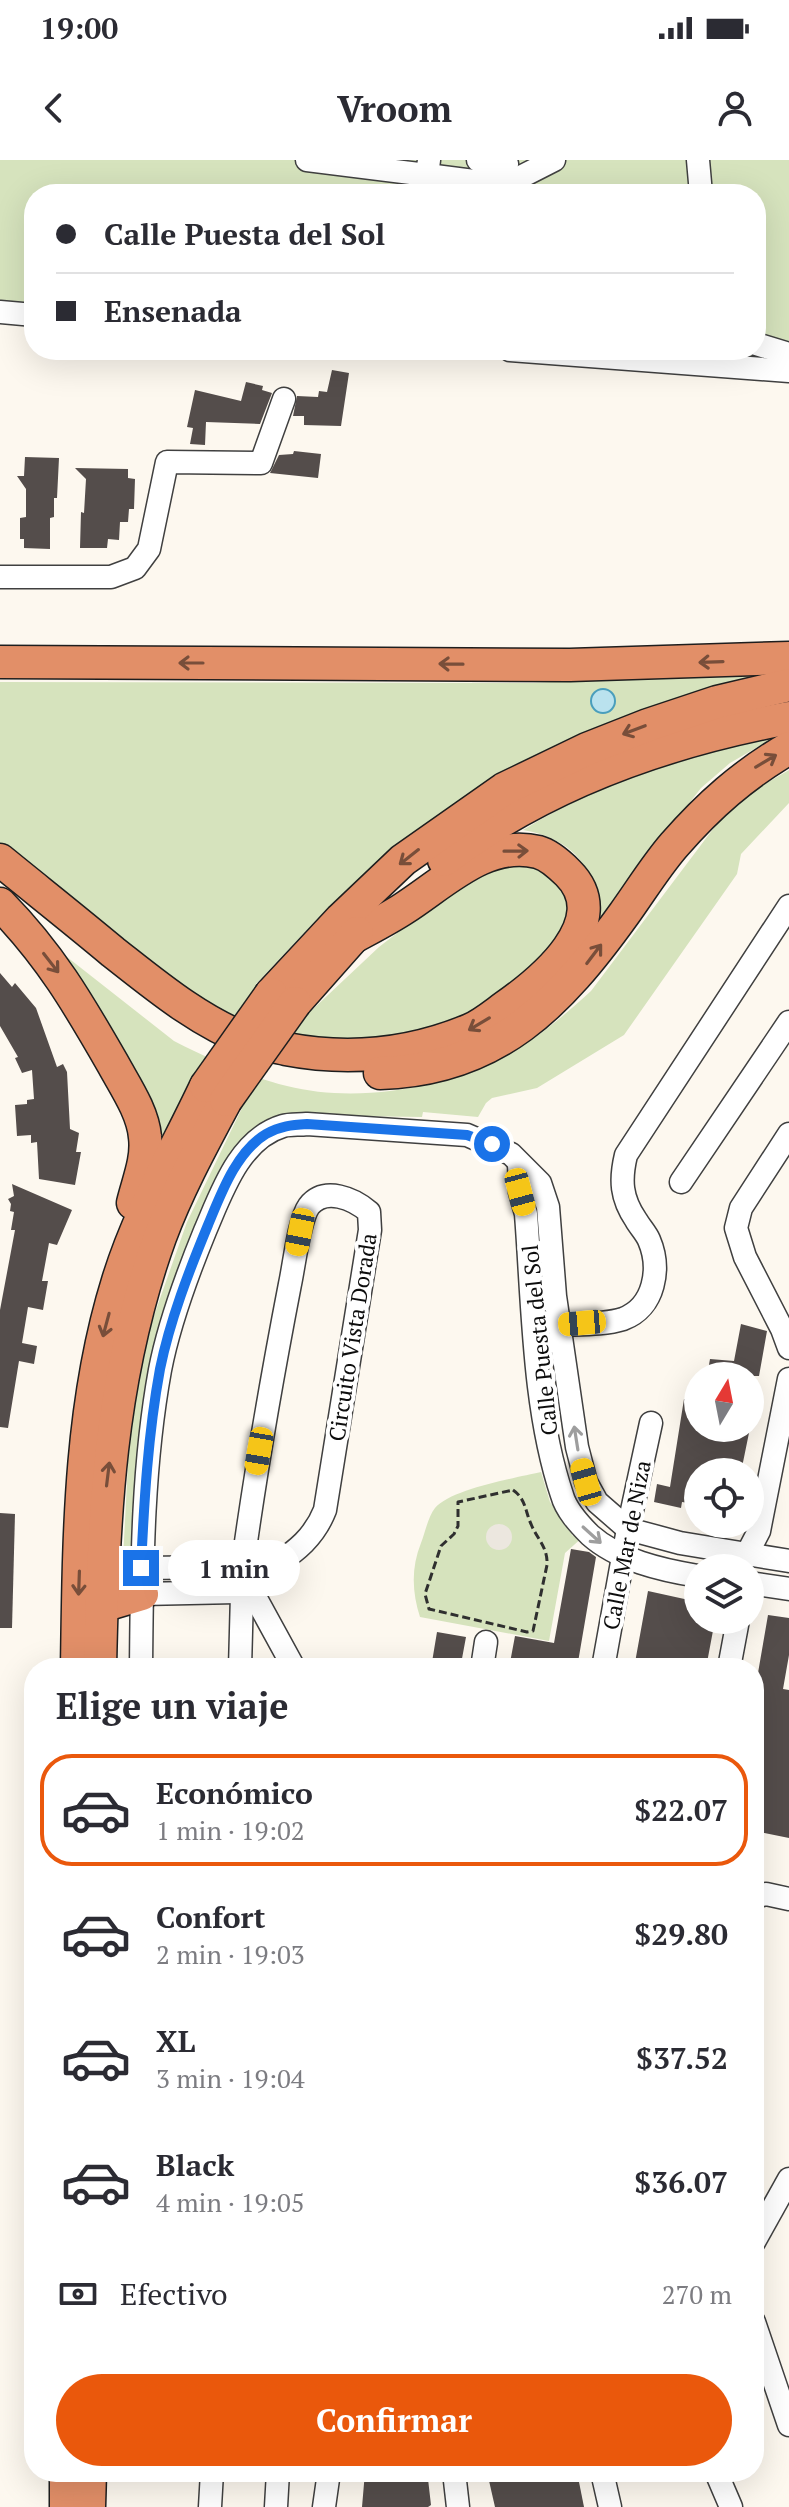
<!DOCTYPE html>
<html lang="es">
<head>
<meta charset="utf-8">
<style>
	body { margin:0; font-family:"PT Serif",serif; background:#f2f2f3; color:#2b2b33; height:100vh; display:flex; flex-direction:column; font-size:30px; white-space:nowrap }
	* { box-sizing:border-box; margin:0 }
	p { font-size:26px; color:#7c7c81 }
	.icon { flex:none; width:44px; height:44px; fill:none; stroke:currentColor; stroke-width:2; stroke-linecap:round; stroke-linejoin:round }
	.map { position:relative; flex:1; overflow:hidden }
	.panel { position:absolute; left:24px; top:1498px; width:740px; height:824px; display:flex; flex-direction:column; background:#fff; border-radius:32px; box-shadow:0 8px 32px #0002 }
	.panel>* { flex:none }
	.guide { position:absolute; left:24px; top:24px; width:742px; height:176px; border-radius:32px; box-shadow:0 8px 32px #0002; display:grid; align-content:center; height:176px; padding:0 32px; background:#fff }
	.needle { width:52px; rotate:10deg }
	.tools { position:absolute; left:684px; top:1202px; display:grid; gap:16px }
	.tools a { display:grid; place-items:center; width:80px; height:80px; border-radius:50%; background:#fff; box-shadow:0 8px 32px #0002; font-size:40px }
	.end { position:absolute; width:36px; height:36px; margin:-18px; border:10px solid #1a73e8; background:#fff; box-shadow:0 0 0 4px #fff }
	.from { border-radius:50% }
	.bubble { position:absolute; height:56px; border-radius:28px; background:#fff; box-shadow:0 8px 32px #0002; font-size:26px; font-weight:700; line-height:56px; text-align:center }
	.car { position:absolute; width:24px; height:48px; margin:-24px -12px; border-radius:10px; box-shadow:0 0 6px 2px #0007; background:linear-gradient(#f5c518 24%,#345 0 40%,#f5c518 0 76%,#345 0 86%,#f5c518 0) }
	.guide b { display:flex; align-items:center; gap:28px; height:76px; font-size:30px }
	.guide b+b { border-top:2px solid #e1e1e2 }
	.guide i { width:20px; height:20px; background:#2b2b33 }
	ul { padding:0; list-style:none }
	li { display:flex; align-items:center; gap:24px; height:112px; margin:0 16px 12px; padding:0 16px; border:4px solid transparent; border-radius:32px }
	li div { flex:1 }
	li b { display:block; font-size:30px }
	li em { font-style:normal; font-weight:700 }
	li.current { border-color:#ea580c }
	li>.icon { width:72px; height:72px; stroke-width:1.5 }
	h2 { padding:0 32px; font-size:36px; line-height:96px }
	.pay { display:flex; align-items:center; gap:20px; height:88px; padding:0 32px; font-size:30px }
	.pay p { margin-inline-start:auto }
	.action { display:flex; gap:16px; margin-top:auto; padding:16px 32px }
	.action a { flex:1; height:92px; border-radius:48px; background:#ea580c; color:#fff; font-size:32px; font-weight:700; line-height:92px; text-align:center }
	.status { display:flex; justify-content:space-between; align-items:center; height:56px; padding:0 40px; background:#fff; direction:ltr }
	.status svg { height:22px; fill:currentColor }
	header { display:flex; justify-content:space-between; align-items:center; height:104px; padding:0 32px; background:#fff; font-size:36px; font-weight:700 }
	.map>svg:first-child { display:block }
	.green { fill:#d6e3bd }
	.plaza { fill:#ece7df }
	.water { fill:#bae2ee; stroke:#4a9ebc; stroke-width:2 }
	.building { fill:#544d4b }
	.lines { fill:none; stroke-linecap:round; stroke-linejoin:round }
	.minor-casing { stroke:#404040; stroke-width:25 }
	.highway-casing { stroke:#1e1e1e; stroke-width:35 }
	.path { stroke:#2f2f2f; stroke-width:3; stroke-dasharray:8 4; stroke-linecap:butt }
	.minor { stroke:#fff; stroke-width:22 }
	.highway { stroke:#e28f68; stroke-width:32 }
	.highway-bridge-casing { stroke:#1e1e1e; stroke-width:35; stroke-linecap:butt }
	.highway-bridge { stroke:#e28f68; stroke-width:32 }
	.oneway { stroke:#784e3a }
	.oneway2 { stroke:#9e9e9e }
	.route { stroke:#1a73e8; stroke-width:10 }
	.labels { text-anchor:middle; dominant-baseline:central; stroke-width:8; stroke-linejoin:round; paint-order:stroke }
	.street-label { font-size:22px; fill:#0d0d0d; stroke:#fff }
</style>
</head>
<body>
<div class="status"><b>19:00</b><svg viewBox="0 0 49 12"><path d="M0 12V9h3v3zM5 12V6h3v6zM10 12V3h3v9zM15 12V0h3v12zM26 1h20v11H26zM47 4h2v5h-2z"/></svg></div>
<header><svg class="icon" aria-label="back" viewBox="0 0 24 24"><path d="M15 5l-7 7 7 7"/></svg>Vroom<svg class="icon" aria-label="person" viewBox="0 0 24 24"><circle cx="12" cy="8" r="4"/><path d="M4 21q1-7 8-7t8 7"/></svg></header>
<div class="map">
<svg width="789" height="2347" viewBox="0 0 789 2347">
	<rect width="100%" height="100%" fill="#fdf8ef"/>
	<g class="green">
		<polygon points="0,0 789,0 789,215 446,190 756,190 756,34 34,34 34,160 0,157"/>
		<polygon points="757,511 758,516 731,524 355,725 319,757 256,824 312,850 379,787 467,719 522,696 569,726 568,782 453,867 326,886 220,855 0,689 0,522 533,523"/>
		<path d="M787 570 730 603 701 628 592 768C591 752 593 732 589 717 581 689 549 674 523 670 607 618 693 595 787 570Z"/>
		<path d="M789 610V643L741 694 737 714 624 875 537 928 492 938 486 943 478 957 423 952 422 957 285 955 274 958 243 981 187 1101 139 1398 123 1399 129 1284 138 1223 150 1167 187 1062 242 948 190 928 181 940 155 989 39 775 174 881C209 899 249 917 287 926 358 944 445 928 508 894 538 878 566 854 591 831L716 665 748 634Z"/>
		<path d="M541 1312 550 1342 573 1376 583 1370 584 1376 565 1393 549 1481 420 1457C412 1432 411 1408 421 1383 425 1373 428 1357 435 1348 451 1329 515 1318 541 1312Z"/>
	</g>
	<circle class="plaza" cx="499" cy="1377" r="13"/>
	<circle class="water" cx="603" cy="541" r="12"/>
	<g class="building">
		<polygon points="332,210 349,213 341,266 304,265 304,256 293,256 297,236 318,237 319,231 327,232"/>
		<polygon points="246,222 263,226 262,230 272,233 260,264 206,262 205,285 190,284 193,268 187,267 195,230 241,241"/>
		<polygon points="294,291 321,294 318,318 270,313 279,295 293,294"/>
		<polygon points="25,297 59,298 57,338 54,338 54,357 50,358 50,389 24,388 24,379 20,379 20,358 26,357 26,329 17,316 24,316"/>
		<polygon points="75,308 128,309 128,318 135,319 134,349 129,349 128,362 120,362 119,380 108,379 107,388 80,388 81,352 84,353 86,319"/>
		<polygon points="0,813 12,827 15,823 36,848 57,907 63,904 67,912 70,969 79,973 76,992 81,992 75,1025 39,1019 37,982 31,983 31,975 17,976 15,945 27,944 27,940 34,939 32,910 22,913 15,898 18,897 0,866"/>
		<polygon points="12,1024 72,1050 57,1085 49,1083 42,1121 48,1121 43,1150 28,1147 22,1183 37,1186 34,1204 19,1201 8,1268 0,1267 0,1150 15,1070 11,1070 14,1052 10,1051 11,1044 8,1039 14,1036"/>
		<polygon points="741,1164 767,1171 759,1216 707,1216 710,1199 734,1201"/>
		<polygon points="684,1239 698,1241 698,1268 750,1268 741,1312 698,1312 695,1344 682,1342 681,1348 654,1342 657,1324 670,1327"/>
		<polygon points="0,1353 15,1354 12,1468 0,1468"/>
		<polygon points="571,1389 589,1392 596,1397 577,1508 509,1508 515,1476 554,1483"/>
		<polygon points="648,1431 698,1442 698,1460 715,1460 706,1508 634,1508"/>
		<polygon points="768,1455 789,1458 789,1495 783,1529 789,1530 789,1678 754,1671 754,1536"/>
		<polygon points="437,1472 466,1477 461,1504 459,1503 458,1508 431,1508"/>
		<polygon points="365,2312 424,2312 425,2320 428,2319 431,2345 428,2347 362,2347"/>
		<polygon points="487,2312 577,2312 584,2347 495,2347"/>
	</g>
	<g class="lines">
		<defs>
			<g id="minor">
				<polyline points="307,0 427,15 429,0"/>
				<polyline points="478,0 507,4"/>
				<polyline points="698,0 701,34"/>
				<polyline points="427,15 505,25 554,0"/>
				<polyline points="0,152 34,155"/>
				<polyline points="756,184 789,194"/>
				<polyline points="510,190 789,211"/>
				<polyline points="0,417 111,417 135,408 149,389 167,302 261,303 284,239"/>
				<polyline points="789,974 741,1048 736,1068 745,1097 782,1169 789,1188"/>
				<path d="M519 1003 520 1032 526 1054C533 1144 533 1249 562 1335 566 1350 579 1364 590 1375 618 1400 661 1410 698 1416"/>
				<polyline points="681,1022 789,862"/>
				<path d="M560 1165C580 1164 604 1165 623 1159 655 1147 661 1108 649 1080 646 1073 640 1067 636 1060 621 1038 620 1020 626 995L789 746"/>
				<polyline points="747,1394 759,1371 789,1219"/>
				<path d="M243 1403C256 1309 272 1217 290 1124 294 1106 299 1060 309 1046 325 1026 354 1039 369 1052L370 1070 325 1350C312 1383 289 1395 261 1416"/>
				<circle cx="245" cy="1419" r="16"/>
				<polyline points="141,1408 234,1407"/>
				<polyline points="750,1423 789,1429"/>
				<polyline points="253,1433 294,1508"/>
				<polyline points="142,1434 237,1432"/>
				<path d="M141 1508C142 1408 142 1309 160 1210 169 1163 187 1115 205 1071 221 1034 239 979 283 966 290 964 299 965 307 964L467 975 511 994 540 1023 548 1047 555 1136 577 1287 586 1322 597 1342 628 1369 680 1383 789 1401"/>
				<polyline points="240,1508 242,1434"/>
				<polyline points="482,1508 486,1482"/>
				<polyline points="603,1508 628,1369 651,1263"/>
				<polyline points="729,1508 738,1460"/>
				<polyline points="754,1737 766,1734 789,1739"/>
				<polyline points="754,2082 789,2019"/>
				<polyline points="754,2162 789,2265"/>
				<polyline points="454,2312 458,2347"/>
				<polyline points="602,2312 610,2347"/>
				<polyline points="716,2312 731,2347"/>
				<polyline points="210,2347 212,2312"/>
				<polyline points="276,2347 278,2312"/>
				<polyline points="324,2347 329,2312"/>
			</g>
			<g id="highway">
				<polyline points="0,502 570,505 789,498"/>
				<path d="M0 700C38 731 76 761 113 792 155 825 199 862 250 881 261 885 274 886 286 889 349 901 410 895 470 870 482 865 494 855 505 847 542 821 616 761 568 713 560 705 549 695 538 692 486 679 444 723 403 749 386 760 368 769 350 779"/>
				<path d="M444 700C545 623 665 581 789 558"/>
				<path d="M0 744C50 795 78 843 113 904 125 926 143 952 145 977 148 999 138 1022 133 1043"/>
				<polyline points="271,834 341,759 403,700 504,629 587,589 648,565 717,542 789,525"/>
				<polyline points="295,843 357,773"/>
				<path d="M380 913C497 910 560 843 624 754 640 732 655 707 674 685 709 645 743 615 789 588"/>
				<polyline points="102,1419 141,1408"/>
				<polyline points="102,1446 142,1434"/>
				<path d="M77 1508C79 1378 79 1246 118 1121 139 1052 176 990 206 926"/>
				<path d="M100 1508C103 1360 109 1218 160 1077 178 1029 202 985 226 940"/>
				<polyline points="66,2347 66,2312"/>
				<polyline points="89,2347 90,2312"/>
			</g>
		</defs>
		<use href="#minor" class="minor-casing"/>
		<use href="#highway" class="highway-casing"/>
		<path class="path" d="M513 1330C526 1339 525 1351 531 1364 537 1379 548 1387 547 1405L533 1471 527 1472 429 1449 425 1434 441 1386 454 1374 458 1366V1342Z"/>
		<use href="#minor" class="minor"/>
		<use href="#highway" class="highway"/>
		<defs>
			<g id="highway-bridge">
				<polyline points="206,926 271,834"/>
				<polyline points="226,940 295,843"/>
			</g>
		</defs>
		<use href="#highway-bridge" class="highway-bridge-casing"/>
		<use href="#highway-bridge" class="highway-bridge"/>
	</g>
	<defs><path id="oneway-shaft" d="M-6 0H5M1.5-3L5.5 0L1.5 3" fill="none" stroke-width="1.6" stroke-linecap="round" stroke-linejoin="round" transform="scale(2)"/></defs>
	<g class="oneway">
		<use href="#oneway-shaft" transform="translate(711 502) rotate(178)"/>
		<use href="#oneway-shaft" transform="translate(191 503) rotate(-180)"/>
		<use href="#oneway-shaft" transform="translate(451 504) rotate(-179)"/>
		<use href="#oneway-shaft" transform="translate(634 570) rotate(159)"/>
		<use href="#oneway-shaft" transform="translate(766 601) rotate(-31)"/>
		<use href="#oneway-shaft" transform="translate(516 691) rotate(-1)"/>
		<use href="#oneway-shaft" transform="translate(409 697) rotate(142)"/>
		<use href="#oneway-shaft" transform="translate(594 794) rotate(-53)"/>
		<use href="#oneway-shaft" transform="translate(51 803) rotate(52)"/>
		<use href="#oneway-shaft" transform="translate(479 864) rotate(149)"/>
		<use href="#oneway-shaft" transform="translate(106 1165) rotate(105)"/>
		<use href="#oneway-shaft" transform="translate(108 1314) rotate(-83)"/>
		<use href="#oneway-shaft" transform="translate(79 1423) rotate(92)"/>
	</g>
	<g class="oneway2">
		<use href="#oneway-shaft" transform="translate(576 1278) rotate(-99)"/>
		<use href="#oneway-shaft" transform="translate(592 1375) rotate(42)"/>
	</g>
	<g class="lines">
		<path class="route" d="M141 1408C144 1342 148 1274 160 1209 170 1160 189 1111 208 1065 221 1034 236 992 266 974 280 966 292 965 307 964L467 975 492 984"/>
	</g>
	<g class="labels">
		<g class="street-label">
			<text transform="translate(352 1177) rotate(-81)">Circuito Vista Dorada</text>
			<text transform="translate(539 1180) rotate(-96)">Calle Puesta del Sol</text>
			<text transform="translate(626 1385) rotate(-79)">Calle Mar de Niza</text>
		</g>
	</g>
</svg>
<div class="tools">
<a><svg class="needle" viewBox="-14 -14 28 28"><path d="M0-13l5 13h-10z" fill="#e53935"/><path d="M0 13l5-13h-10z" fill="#7c7c81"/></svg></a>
<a><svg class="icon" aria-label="locate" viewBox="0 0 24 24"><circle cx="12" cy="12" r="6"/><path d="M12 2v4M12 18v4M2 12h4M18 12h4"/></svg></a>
<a><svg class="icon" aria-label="layers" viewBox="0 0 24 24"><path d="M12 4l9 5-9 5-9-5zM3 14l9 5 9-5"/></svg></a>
</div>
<i class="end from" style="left:492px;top:984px"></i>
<i class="end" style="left:141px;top:1408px"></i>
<div class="bubble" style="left:168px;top:1380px;width:132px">1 min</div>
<i class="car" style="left:520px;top:1032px;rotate:165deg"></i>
<i class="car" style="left:300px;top:1072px;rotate:191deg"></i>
<i class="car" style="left:582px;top:1163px;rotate:265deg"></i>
<i class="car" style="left:259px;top:1291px;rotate:190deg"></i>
<i class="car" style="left:586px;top:1322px;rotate:344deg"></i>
<div class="guide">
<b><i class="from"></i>Calle Puesta del Sol</b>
<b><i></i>Ensenada</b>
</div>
<section class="panel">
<h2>Elige un viaje</h2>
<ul>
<li class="current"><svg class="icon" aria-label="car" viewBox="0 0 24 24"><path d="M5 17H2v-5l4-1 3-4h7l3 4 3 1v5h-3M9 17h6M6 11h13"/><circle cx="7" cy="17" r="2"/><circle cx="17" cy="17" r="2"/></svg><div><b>Económico</b><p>1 min · 19:02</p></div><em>$22.07</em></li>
<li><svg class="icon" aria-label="car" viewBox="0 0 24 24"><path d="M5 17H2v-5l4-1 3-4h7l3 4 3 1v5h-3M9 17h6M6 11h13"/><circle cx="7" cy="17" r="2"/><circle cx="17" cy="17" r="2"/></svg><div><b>Confort</b><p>2 min · 19:03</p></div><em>$29.80</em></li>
<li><svg class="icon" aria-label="car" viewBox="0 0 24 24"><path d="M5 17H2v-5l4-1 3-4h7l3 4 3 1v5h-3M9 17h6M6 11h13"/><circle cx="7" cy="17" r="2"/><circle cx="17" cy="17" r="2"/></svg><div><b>XL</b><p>3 min · 19:04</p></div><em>$37.52</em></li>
<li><svg class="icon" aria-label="car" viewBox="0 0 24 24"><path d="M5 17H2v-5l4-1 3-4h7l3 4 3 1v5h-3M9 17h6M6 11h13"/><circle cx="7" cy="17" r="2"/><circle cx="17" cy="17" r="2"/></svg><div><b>Black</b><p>4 min · 19:05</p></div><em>$36.07</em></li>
</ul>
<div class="pay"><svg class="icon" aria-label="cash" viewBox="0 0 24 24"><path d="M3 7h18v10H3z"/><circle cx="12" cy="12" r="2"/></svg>Efectivo<p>270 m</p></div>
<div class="action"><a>Confirmar</a></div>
</section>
</div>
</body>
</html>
